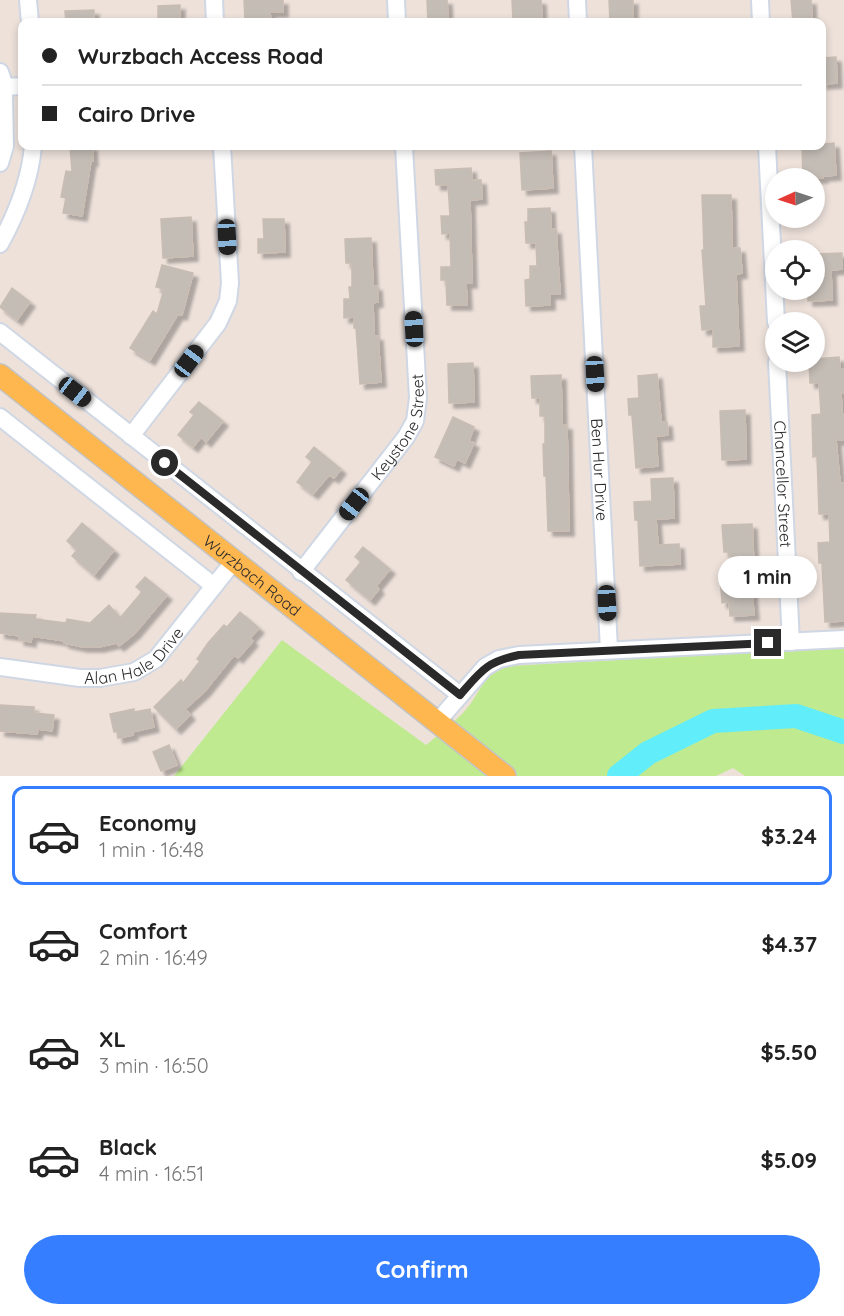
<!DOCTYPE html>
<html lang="en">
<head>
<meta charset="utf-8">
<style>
	body { margin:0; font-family:Quicksand,sans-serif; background:#f2f2f2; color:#222; height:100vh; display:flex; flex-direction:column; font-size:22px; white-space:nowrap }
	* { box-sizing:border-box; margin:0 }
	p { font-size:20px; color:#767676 }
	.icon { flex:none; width:33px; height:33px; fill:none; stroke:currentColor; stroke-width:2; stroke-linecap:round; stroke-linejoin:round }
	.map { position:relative; height:776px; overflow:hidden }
	.details { display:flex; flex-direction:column; background:#fff; flex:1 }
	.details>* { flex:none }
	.top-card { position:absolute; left:18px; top:18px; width:808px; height:132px; border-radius:12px; box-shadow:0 3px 9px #0003; display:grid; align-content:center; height:132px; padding:0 24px; background:#fff }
	.needle { width:39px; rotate:267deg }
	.buttons { position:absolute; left:765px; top:168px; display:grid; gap:12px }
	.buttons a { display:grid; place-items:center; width:60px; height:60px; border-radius:50%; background:#fff; box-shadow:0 3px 9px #0003; font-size:30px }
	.end { position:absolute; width:27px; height:27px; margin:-14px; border:8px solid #2a2a2a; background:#fff; box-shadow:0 0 0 3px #fff }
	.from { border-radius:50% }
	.bubble { position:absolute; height:42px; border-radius:21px; background:#fff; box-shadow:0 3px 9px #0003; font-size:20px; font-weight:700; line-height:42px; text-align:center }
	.car { position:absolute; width:18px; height:36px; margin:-18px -9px; border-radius:8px; box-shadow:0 0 4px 2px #0007; background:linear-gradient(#222 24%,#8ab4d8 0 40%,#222 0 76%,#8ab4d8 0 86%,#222 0) }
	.top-card b { display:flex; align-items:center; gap:21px; height:57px; font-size:22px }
	.top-card b+b { border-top:2px solid #e0e0e0 }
	.top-card i { width:15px; height:15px; background:#222 }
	ul { padding:10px 0 0; list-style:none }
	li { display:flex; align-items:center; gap:18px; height:99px; margin:0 12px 9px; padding:0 12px; border:3px solid transparent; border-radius:12px }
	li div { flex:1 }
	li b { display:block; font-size:22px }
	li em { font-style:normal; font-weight:700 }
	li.current { border-color:#357eff }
	li>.icon { width:54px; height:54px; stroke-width:1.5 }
	.action { display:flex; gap:12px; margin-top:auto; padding:12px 24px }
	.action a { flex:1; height:69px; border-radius:36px; background:#357eff; color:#fff; font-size:24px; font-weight:700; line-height:69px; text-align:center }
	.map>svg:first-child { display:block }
	.grass { fill:#bfea90 }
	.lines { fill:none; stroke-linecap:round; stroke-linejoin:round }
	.river { stroke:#62edfa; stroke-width:24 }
	.building { fill:#c4bdb6; stroke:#c9bdb3; stroke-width:1.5; filter:url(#shadow) }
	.minor-casing { stroke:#cfd7e4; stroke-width:20 }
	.major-casing { stroke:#c3c3c3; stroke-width:24 }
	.minor { stroke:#fff; stroke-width:16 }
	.major { stroke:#feb64e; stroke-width:21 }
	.route { stroke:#2a2a2a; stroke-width:8 }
	.labels { text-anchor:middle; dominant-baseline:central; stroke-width:5; stroke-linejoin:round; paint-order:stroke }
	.street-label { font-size:16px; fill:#2a2a2a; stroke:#fff }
</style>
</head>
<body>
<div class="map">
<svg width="844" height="776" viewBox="0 0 844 776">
	<defs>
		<filter id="shadow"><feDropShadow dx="5" dy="5" stdDeviation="1.5" flood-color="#0004"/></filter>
	</defs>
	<rect width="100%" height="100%" fill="#ede1da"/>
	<path class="grass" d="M282 640 426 745C438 735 451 725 462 714 482 694 479 675 510 666L844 647V776H745L733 768 716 776H174Z"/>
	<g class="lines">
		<polyline class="river" points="619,776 648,753 713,721 796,716 844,732"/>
	</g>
	<g class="building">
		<polygon points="244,0 283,0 283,12 270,12 271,22 245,22"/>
		<polygon points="427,0 447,0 448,22 428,22"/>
		<polygon points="512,0 541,0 542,22 513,22"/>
		<polygon points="609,0 633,0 633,22 610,22"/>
		<polygon points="791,0 811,0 812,22 793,22"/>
		<polygon points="180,5 180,22 158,22 158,6"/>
		<polygon points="94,10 94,22 66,22 65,11"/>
		<polygon points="836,57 837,83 822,84 822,58"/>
		<polygon points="834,143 836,175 823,176 823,178 803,178 802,146"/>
		<polygon points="70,146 92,146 93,161 91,161 82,216 63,213 66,198 61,197 66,171 72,172"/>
		<polygon points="551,151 553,188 522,190 520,153"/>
		<polygon points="471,168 472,180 481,180 482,199 470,200 472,283 466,283 467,305 447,305 446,280 441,280 441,267 451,267 450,233 442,234 441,216 450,216 448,185 436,185 435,170"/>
		<polygon points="702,195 731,195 732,248 740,248 742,273 736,274 739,346 713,347 713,329 702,330 700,306 706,306 702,250 704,250"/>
		<polygon points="550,208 551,230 556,229 560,294 550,294 550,305 526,306 525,280 530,279 530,266 537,266 536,243 526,243 525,222 528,222 528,209"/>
		<polygon points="191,217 193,256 163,258 161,219"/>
		<polygon points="263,219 284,219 285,252 258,253 258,239 264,239"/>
		<polygon points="371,238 373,286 377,286 378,302 373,303 374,336 378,336 381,382 360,384 356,328 354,328 354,317 344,318 344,299 350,299 349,287 352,287 352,263 346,263 345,239"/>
		<polygon points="842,253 842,269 831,270 832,300 808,301 808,290 814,290 814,254"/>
		<polygon points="162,265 193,273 182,315 178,314 150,360 130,348 153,311 157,314 164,289 156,287"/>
		<polygon points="12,288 30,302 17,320 0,307"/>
		<polygon points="839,357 840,369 844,369 844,393 841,393 842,414 844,414 844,440 836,440 840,483 844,483 844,621 825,622 822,563 819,563 818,543 830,542 829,514 819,514 817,456 813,457 812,415 821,414 819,383 810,383 809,362 814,362 814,359"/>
		<polygon points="473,363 474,402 449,403 448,364"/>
		<polygon points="657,374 661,422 667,422 668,435 656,436 658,466 636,468 632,415 629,415 628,399 639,398 638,376"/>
		<polygon points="561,375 562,425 567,425 569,531 548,531 546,476 544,476 543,444 545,444 545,416 540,416 540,398 532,398 531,376"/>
		<polygon points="199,402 223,421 206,442 201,437 193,447 178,435 194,415 190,412"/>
		<polygon points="745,410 746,459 722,460 720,411"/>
		<polygon points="453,417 474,427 469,441 474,443 465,463 457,459 454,466 435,457"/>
		<polygon points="314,447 341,469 334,478 329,475 313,494 297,482 312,462 306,457"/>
		<polygon points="673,478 674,518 656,519 658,545 679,544 680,564 640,566 638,520 635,520 634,502 652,501 651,479"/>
		<polygon points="82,523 114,550 94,575 72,556 77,550 67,541"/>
		<polygon points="752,524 754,566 750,566 754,615 730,616 729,602 722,603 720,575 731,574 730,552 724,552 722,525"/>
		<polygon points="363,547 390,569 376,586 379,589 370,600 346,580 361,562 355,557"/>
		<polygon points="145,577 167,595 135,633 119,646 116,643 99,647 83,647 64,643 65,641 32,636 31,642 19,640 20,636 0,633 0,613 36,615 35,619 66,623 67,619 90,623 109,605 120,618 142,592 136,587"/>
		<polygon points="240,612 259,628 250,638 253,641 238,658 234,655 205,691 185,709 190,715 176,729 154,707 181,680 183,683 200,661 197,659 208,643 224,625 227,627"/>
		<polygon points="0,705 34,707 34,713 54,715 52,731 38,729 37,734 0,731"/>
		<polygon points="134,709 134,712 150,709 154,727 132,732 133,735 118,738 117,731 114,732 110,714"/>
		<polygon points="169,745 177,765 161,771 153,752"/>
	</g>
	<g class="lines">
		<defs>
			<g id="minor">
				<polyline points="28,0 30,22"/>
				<polyline points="214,0 215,22"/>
				<polyline points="396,0 397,22"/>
				<polyline points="577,0 578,22"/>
				<polyline points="760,0 761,22"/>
				<polyline points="0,72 5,87"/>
				<path id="s1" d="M583 146 609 649"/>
				<polyline points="767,146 776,322"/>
				<polyline points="0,163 5,146 4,91 5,87 22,86"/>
				<path d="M0 244C17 213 30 181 33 146"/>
				<polyline points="0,332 460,695"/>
				<path id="s2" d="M777 362 791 642"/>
				<polyline points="0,417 214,586"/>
				<polyline points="131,436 218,323 228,301 230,283 222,146"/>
				<path id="s3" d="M301 572 406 437 415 421 418 398 404 146"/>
				<path id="s4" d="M0 667 80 678H100L134 672 156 659 234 561"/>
				<polyline points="437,722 485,667 499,659 519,655 844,639"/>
			</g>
			<g id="major">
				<path id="s5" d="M0 375 505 776"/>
			</g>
		</defs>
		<use href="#minor" class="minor-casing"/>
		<use href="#major" class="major-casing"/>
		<use href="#minor" class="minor"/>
		<use href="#major" class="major"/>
	</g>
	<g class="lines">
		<path class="route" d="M165 463 460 695C481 671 486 662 519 655L768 643"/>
	</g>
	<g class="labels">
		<g class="street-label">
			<text stroke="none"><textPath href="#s3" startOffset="178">Keystone Street</textPath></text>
			<text stroke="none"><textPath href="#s1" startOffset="324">Ben Hur Drive</textPath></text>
			<text stroke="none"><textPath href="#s2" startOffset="122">Chancellor Street</textPath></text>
			<text stroke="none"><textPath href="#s5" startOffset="322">Wurzbach Road</textPath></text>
			<text stroke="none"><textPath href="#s4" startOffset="142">Alan Hale Drive</textPath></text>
		</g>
	</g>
</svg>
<div class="buttons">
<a><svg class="needle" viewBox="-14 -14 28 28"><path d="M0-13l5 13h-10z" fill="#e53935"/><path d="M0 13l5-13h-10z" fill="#767676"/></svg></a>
<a><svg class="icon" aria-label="locate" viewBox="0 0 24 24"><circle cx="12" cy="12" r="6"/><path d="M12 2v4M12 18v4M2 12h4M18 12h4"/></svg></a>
<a><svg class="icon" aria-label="layers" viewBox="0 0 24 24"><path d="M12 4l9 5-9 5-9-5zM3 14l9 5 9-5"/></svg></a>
</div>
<i class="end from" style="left:165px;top:463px"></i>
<i class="end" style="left:768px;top:643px"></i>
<div class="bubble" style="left:718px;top:556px;width:99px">1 min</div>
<i class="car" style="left:227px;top:237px;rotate:177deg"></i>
<i class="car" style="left:414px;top:329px;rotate:357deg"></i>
<i class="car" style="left:189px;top:361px;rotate:37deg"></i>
<i class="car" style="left:595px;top:374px;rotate:177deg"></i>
<i class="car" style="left:75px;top:392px;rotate:128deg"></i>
<i class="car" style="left:354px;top:504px;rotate:218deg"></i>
<i class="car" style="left:607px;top:603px;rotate:177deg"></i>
<div class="top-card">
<b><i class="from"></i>Wurzbach Access Road</b>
<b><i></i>Cairo Drive</b>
</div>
</div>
<section class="details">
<ul>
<li class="current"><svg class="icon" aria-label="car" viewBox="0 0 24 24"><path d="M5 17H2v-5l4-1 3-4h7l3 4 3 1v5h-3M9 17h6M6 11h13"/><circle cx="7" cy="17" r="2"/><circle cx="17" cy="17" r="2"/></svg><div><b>Economy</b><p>1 min · 16:48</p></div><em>$3.24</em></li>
<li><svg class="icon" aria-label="car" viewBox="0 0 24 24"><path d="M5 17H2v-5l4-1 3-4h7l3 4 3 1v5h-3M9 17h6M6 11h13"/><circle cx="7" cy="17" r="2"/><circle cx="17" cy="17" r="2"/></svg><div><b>Comfort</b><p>2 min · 16:49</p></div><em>$4.37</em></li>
<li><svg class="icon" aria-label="car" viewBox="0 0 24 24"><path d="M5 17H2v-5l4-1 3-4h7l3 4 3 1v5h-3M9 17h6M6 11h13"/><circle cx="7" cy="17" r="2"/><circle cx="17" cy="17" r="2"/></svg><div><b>XL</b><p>3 min · 16:50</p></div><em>$5.50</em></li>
<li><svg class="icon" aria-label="car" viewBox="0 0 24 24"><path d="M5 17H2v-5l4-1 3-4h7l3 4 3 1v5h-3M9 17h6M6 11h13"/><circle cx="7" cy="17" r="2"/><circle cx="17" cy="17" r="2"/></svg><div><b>Black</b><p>4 min · 16:51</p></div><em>$5.09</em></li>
</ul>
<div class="action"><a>Confirm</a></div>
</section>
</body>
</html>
